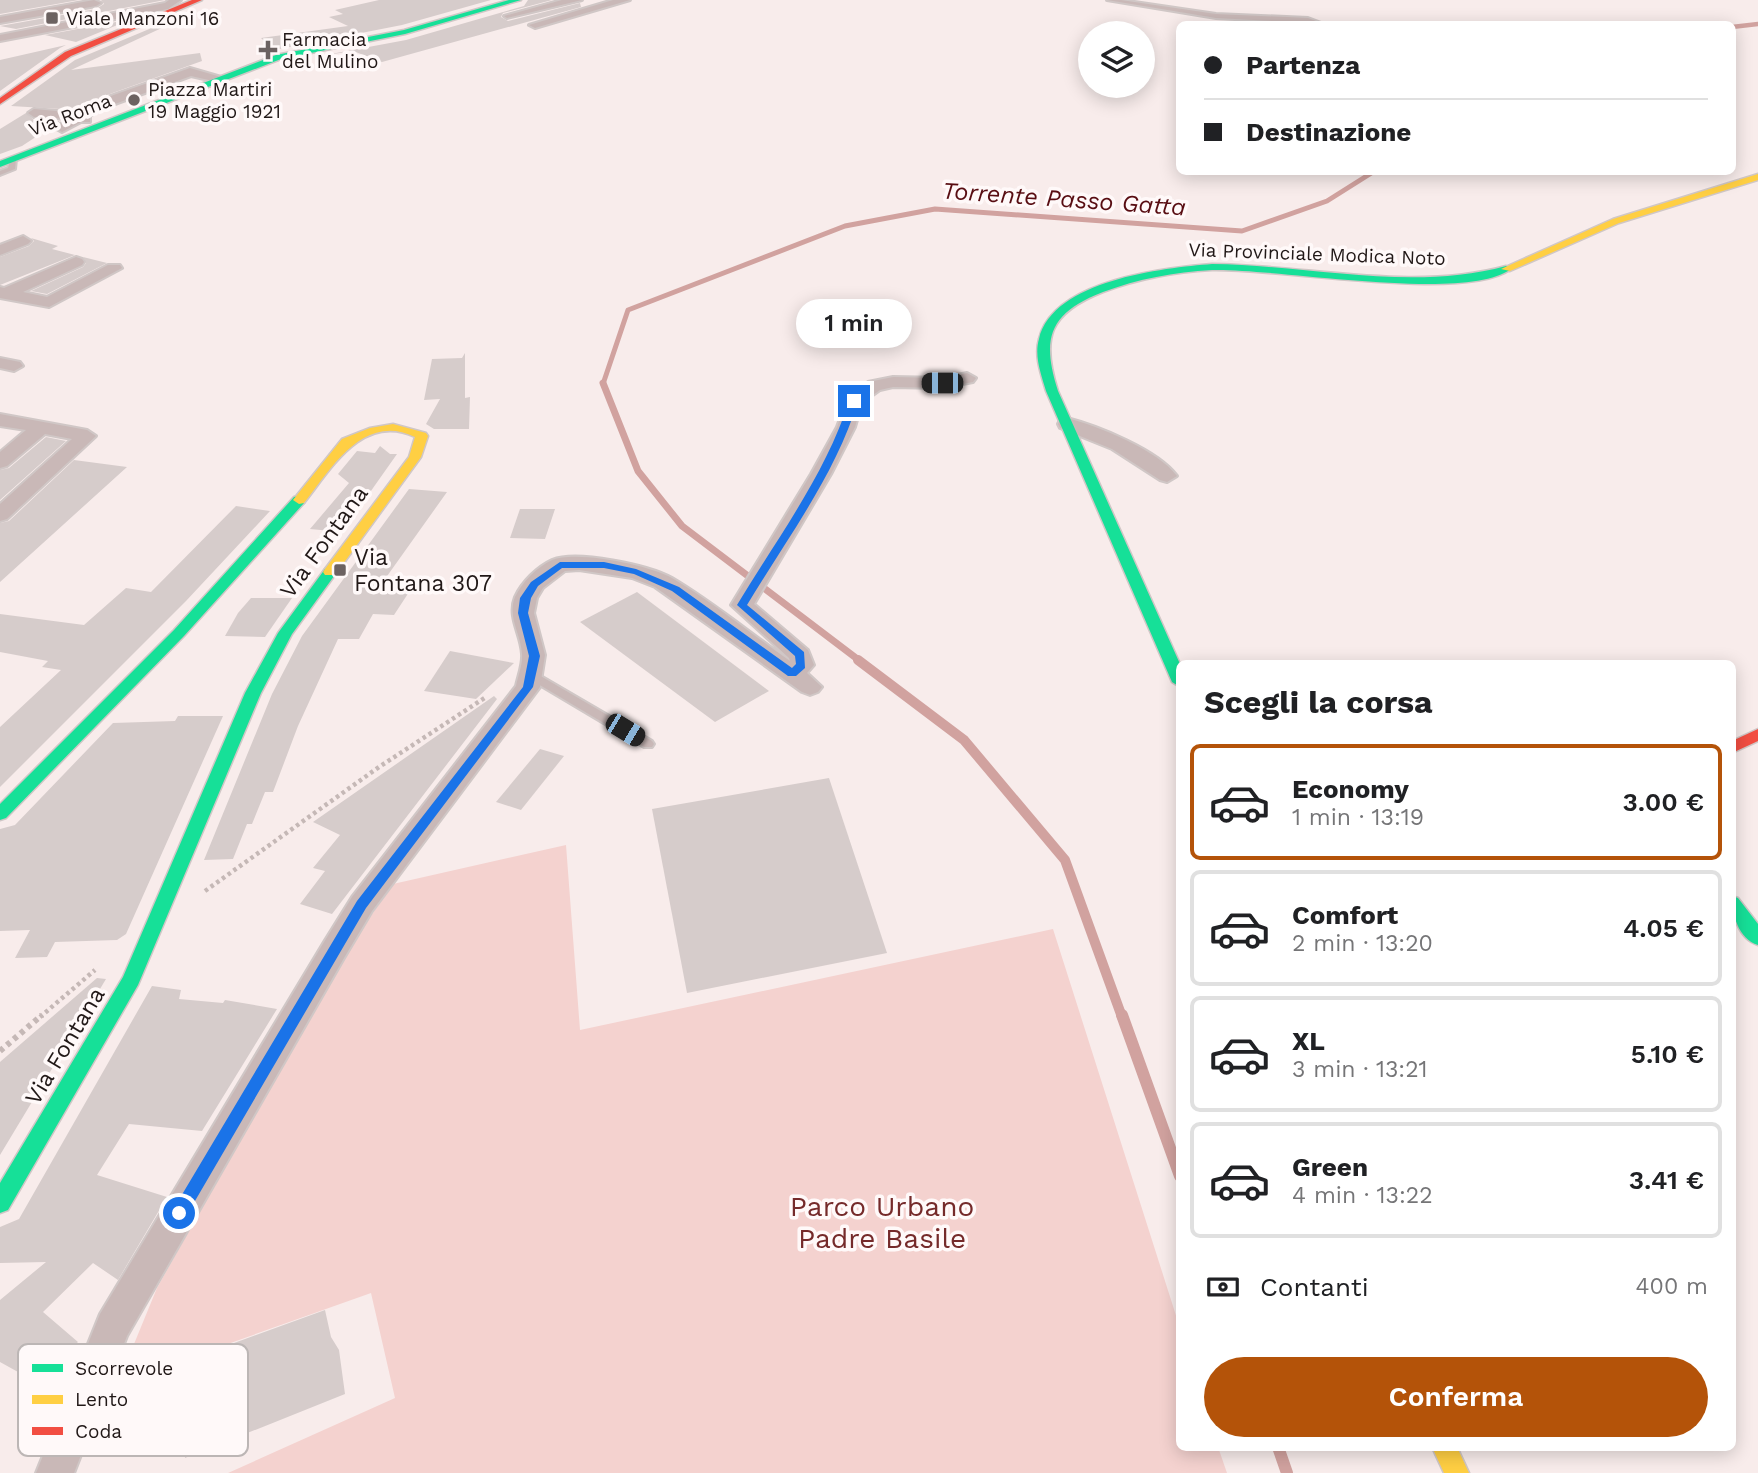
<!DOCTYPE html>
<html lang="it">
<head>
<meta charset="utf-8">
<style>
	body { margin:0; font-family:"Work Sans",sans-serif; background:#f6f6f6; color:#202124; height:100vh; display:flex; flex-direction:column; font-size:26px; white-space:nowrap }
	* { box-sizing:border-box; margin:0 }
	p { font-size:23px; color:#757577 }
	.icon { flex:none; width:38px; height:38px; fill:none; stroke:currentColor; stroke-width:2; stroke-linecap:round; stroke-linejoin:round }
	.map { position:relative; flex:1; overflow:hidden }
	.panel { position:absolute; left:1176px; top:660px; width:560px; height:791px; display:flex; flex-direction:column; background:#fff; border-radius:10px; box-shadow:0 4px 18px #0003 }
	.panel>* { flex:none }
	.hud { position:absolute; left:1176px; top:21px; width:560px; height:154px; border-radius:10px; box-shadow:0 4px 18px #0003; display:grid; align-content:center; height:154px; padding:0 28px; background:#fff }
	.buttons { position:absolute; left:1078px; top:21px; display:grid; gap:14px }
	.buttons a { display:grid; place-items:center; width:77px; height:77px; border-radius:50%; background:#fff; box-shadow:0 4px 18px #0003; font-size:35px }
	.end { position:absolute; width:32px; height:32px; margin:-16px; border:9px solid #1a73e8; background:#fff; box-shadow:0 0 0 4px #fff }
	.from { border-radius:50% }
	.bubble { position:absolute; height:49px; border-radius:24px; background:#fff; box-shadow:0 4px 18px #0003; font-size:23px; font-weight:600; line-height:49px; text-align:center }
	.car { position:absolute; width:21px; height:42px; margin:-21px -10px; border-radius:9px; box-shadow:0 0 5px 2px #0007; background:linear-gradient(#222 24%,#8ab4d8 0 40%,#222 0 76%,#8ab4d8 0 86%,#222 0) }
	.hud b { display:flex; align-items:center; gap:24px; height:66px; font-size:26px }
	.hud b+b { border-top:2px solid #e0e0e0 }
	.hud i { width:18px; height:18px; background:#202124 }
	ul { padding:0; list-style:none }
	li { display:flex; align-items:center; gap:21px; height:116px; margin:0 14px 10px; padding:0 14px; border:4px solid #e0e0e0; border-radius:10px }
	li div { flex:1 }
	li b { display:block; font-size:26px }
	li em { font-style:normal; font-weight:600 }
	li.on { border-color:#b45309 }
	li>.icon { width:63px; height:63px; stroke-width:1.5 }
	h2 { padding:0 28px; font-size:32px; line-height:84px }
	.pay { display:flex; align-items:center; gap:18px; height:77px; padding:0 28px; font-size:26px }
	.pay p { margin-inline-start:auto }
	.cta { display:flex; gap:14px; margin-top:auto; padding:14px 28px }
	.cta a { flex:1; height:80px; border-radius:42px; background:#b45309; color:#fff; font-size:28px; font-weight:600; line-height:80px; text-align:center }
	.map>svg:first-child { display:block }
	.green { fill:#f4d2cf }
	.lines { fill:none; stroke-linecap:round; stroke-linejoin:round }
	.stream-far4 { stroke:#d1a29f; stroke-width:4.5 }
	.stream-far3 { stroke:#d1a29f; stroke-width:5 }
	.stream-far2 { stroke:#d1a29f; stroke-width:7 }
	.stream-far1 { stroke:#d1a29f; stroke-width:10 }
	.stream { stroke:#d1a29f; stroke-width:12 }
	.building { fill:#d6cccb }
	.lane-casing { stroke:#d0c7c6; stroke-width:4 }
	.street-casing { stroke:#d0c7c6; stroke-width:4 }
	.fast-casing { stroke:#d0c7c6; stroke-width:3 }
	.slow-casing { stroke:#d0c7c6; stroke-width:3 }
	.jam-casing { stroke:#d0c7c6; stroke-width:3 }
	.path-far1 { stroke:#c5b8b6; stroke-width:4.5; stroke-dasharray:3.5 3.5; stroke-linecap:butt }
	.path { stroke:#c5b8b6; stroke-width:6; stroke-dasharray:4.5 4.5; stroke-linecap:butt }
	.lane { fill:#c9b8b7; fill-rule:evenodd }
	.street { fill:#c9b8b7; fill-rule:evenodd }
	.fast { fill:#16e098; fill-rule:evenodd }
	.slow { fill:#ffcf43; fill-rule:evenodd }
	.jam { fill:#f24e42; fill-rule:evenodd }
	.route { fill:#1a73e8 }
	.poi-dot { fill:#6c6261; stroke:#fff9f9; stroke-width:2.5 }
	.labels { text-anchor:middle; dominant-baseline:central; stroke-width:7; stroke-linejoin:round; paint-order:stroke }
	.far-poi-label { font-size:19px; fill:#211817; stroke:#fff9f9; text-anchor:start }
	.far-street-label { font-size:19px; fill:#211817; stroke:#fff9f9 }
	.street-label { font-size:23px; fill:#211817; stroke:#fff9f9 }
	.poi-label { font-size:23px; fill:#211817; stroke:#fff9f9; text-anchor:start }
	.water-label { font-size:24px; font-style:italic; fill:#580d12; stroke:#fff9f9 }
	.near-park-label { font-size:28px; fill:#752a2a; stroke:#fff9f9 }
	.key { fill:#fff9f9; stroke:#bcb6b5; stroke-width:2 }
	.key-label { font-size:19px; fill:#211817 }
</style>
</head>
<body>
<div class="map">
<svg width="1758" height="1473" viewBox="0 0 1758 1473">
	<rect width="100%" height="100%" fill="#f8eceb"/>
	<polygon class="green" points="566,845 580,1030 1053,929 1179,1325 1180,1447 1218,1447 1227,1473 228,1473 395,1398 371,1293 118,1383 157,1288 266,1093 359,933 393,884"/>
	<g class="lines">
		<polyline class="stream-far4" points="1732,27 1758,24"/>
		<polyline class="stream-far3" points="603,384 628,310 845,226 935,209 1242,231 1327,201 1373,172"/>
		<polyline class="stream-far2" points="603,383 638,471 682,526 860,661"/>
		<polyline class="stream-far1" points="858,660 964,740 1065,860 1122,1017"/>
		<g class="stream">
			<polyline points="1122,1015 1180,1176"/>
			<polyline points="1278,1447 1287,1473"/>
		</g>
	</g>
	<g class="building">
		<polygon points="0,0 79,0 0,14"/>
		<polygon points="101,0 165,0 16,29 0,26 96,9 104,4"/>
		<polygon points="379,0 491,0 402,25 274,50 261,38 348,26 329,17 343,14 335,10"/>
		<polygon points="528,0 552,0 503,13 501,17 508,21 580,3 581,7 382,62 353,51 320,56 406,40 524,6"/>
		<polygon points="190,12 192,14 71,70 200,53 202,61 93,100 77,110 11,106 75,60"/>
		<polygon points="132,19 76,42 45,35"/>
		<polygon points="66,45 60,48 0,91 0,60"/>
		<polygon points="26,113 34,120 60,121 22,146 0,154 0,129"/>
		<polygon points="31,238 58,246 52,249 75,255 0,285 0,257 29,246 34,241"/>
		<polygon points="83,257 107,263 47,294 31,291 83,267 86,263"/>
		<polygon points="465,353 465,398 470,397 469,429 434,429 426,424 440,399 424,400 432,359 462,358"/>
		<polygon points="46,437 66,441 0,500 0,470 9,468"/>
		<polygon points="380,446 390,454 397,454 342,532 310,529 349,483 338,474 357,451 375,453"/>
		<polygon points="74,460 127,467 0,582 0,523 9,521"/>
		<polygon points="409,489 447,492 380,586 411,589 394,615 373,614 359,639 338,639 298,726 273,792 265,792 252,824 247,824 233,859 204,860 272,694 302,636"/>
		<polygon points="236,506 270,511 186,601 0,787 0,727 61,670 42,667 48,661 0,652 0,614 84,625 126,588 151,592"/>
		<polygon points="520,509 555,509 545,539 510,538"/>
		<polygon points="637,592 769,691 715,722 580,622"/>
		<polygon points="251,598 292,598 265,637 225,636 238,613"/>
		<polygon points="450,651 514,663 476,699 424,691"/>
		<polygon points="494,696 497,699 332,914 300,904 325,871 313,868 340,835 313,822"/>
		<polygon points="178,716 223,716 126,934 117,940 55,942 47,957 15,958 30,930 0,931 0,829 15,825 113,723 175,721"/>
		<polygon points="540,749 564,756 521,810 496,802"/>
		<polygon points="829,778 887,953 687,993 652,809"/>
		<polygon points="97,978 106,979 0,1155 0,1062"/>
		<polygon points="152,986 181,990 179,999 223,1003 225,1000 277,1009 202,1131 129,1124 97,1175 167,1197 118,1280 93,1263 43,1312 78,1342 36,1382 0,1362 0,1300 46,1262 0,1263 0,1227 19,1219"/>
		<polygon points="325,1310 331,1337 339,1350 345,1394 185,1458 182,1362"/>
	</g>
	<g class="lines">
		<defs>
			<g id="lane">
				<polygon points="562,0 582,0 507,18 504,16"/>
				<polygon points="1107,0 1121,0 1216,14 1308,18 1324,24 1216,18"/>
				<polygon points="11,158 16,159 15,169 0,175 0,171 8,168"/>
				<polygon points="532,671 652,741 654,744 652,747 644,747 528,678 526,675"/>
			</g>
			<g id="street">
				<polygon points="94,0 101,3 96,6 0,23 0,17"/>
				<polygon points="169,0 181,0 168,9 0,41 0,35 165,3"/>
				<polygon points="613,0 630,0 535,28 529,25"/>
				<polygon points="190,68 228,79 222,83 191,76 104,108 90,116 90,122 81,122 62,132 55,128 68,119 34,117 28,113 34,109 78,113 94,102"/>
				<polygon points="23,236 31,241 28,244 0,255 0,245"/>
				<polygon points="76,257 82,259 84,262 82,265 23,292 47,297 108,265 120,265 122,268 49,307 0,298 0,287 4,288"/>
				<polygon points="0,358 20,362 23,366 14,371 0,368"/>
				<path d="M967 373 976 378 973 382 942 388 893 387 880 390 862 403 855 427 831 474 754 604 808 650 814 665 807 673 822 687 818 692 810 695 802 692 655 587 632 578 579 570 565 571 543 588 537 598 534 613 545 655 540 687 372 911 344 958 127 1336 74 1473H36L100 1314 324 942 352 897 516 686C518 676 523 664 522 654 521 634 507 617 515 597 522 582 537 567 552 560 577 550 649 565 672 578 713 602 751 634 790 661L789 658 731 605 811 474 837 427 848 397 868 382 893 377 942 378Z"/>
				<polygon points="0,414 87,430 96,436 7,519 0,521 0,504 72,439 45,434 7,466 0,468 0,452 26,430 0,426"/>
				<path d="M1067 418C1098 426 1158 450 1177 476L1167 482 1160 480 1112 449 1060 428 1058 424 1060 420Z"/>
			</g>
			<g id="fast">
				<polygon points="509,0 521,0 405,34 281,59 0,167 0,161 276,55 404,30"/>
				<path d="M1212 264C1309 265 1411 292 1506 266L1511 269C1465 303 1277 268 1212 270 1174 272 1138 279 1103 292 1049 313 1041 338 1058 391L1180 664V687L1172 682 1046 391C1041 374 1034 356 1039 339 1053 280 1163 268 1212 264Z"/>
				<polygon points="299,496 304,497 304,503 184,636 6,818 0,820 0,804 174,630 294,497"/>
				<polygon points="330,568 337,572 292,634 261,693 138,985 8,1210 0,1213 0,1183 123,977 245,693 278,633 325,569"/>
				<path d="M1732 896 1738 898 1758 924V945C1738 939 1732 914 1732 896Z"/>
			</g>
			<g id="slow">
				<polygon points="1758,174 1758,180 1619,223 1510,271 1501,269 1613,219"/>
				<path d="M393 424 426 433 428 436 421 457 335 575H325L323 572 325 569 409 457 415 437C363 412 331 469 304 503L299 504 293 500 342 439 370 428Z"/>
				<polygon points="1432,1447 1457,1447 1469,1473 1444,1473"/>
			</g>
			<g id="jam">
				<polygon points="192,0 202,0 71,56 0,104 0,98 65,52"/>
				<polygon points="1758,729 1758,741 1732,753 1732,741"/>
			</g>
		</defs>
		<use href="#lane" class="lane-casing"/>
		<use href="#street" class="street-casing"/>
		<use href="#fast" class="fast-casing"/>
		<use href="#slow" class="slow-casing"/>
		<use href="#jam" class="jam-casing"/>
		<g class="path-far1">
			<polyline points="205,891 379,767 486,697"/>
			<polyline points="40,1017 95,970"/>
		</g>
		<polyline class="path" points="0,1051 42,1015"/>
		<use href="#lane" class="lane"/>
		<use href="#street" class="street"/>
		<use href="#fast" class="fast"/>
		<use href="#slow" class="slow"/>
		<use href="#jam" class="jam"/>
	</g>
	<path class="route" d="M854 398 858 401C836 474 786 540 747 605L804 652 805 668 796 676H788L672 591 634 574 604 568H562L538 586 531 598 528 613 540 656 533 687 366 908 185 1218H174L172 1213 174 1208 357 901 523 687 529 656 518 613 520 598 531 582 560 562H604L636 569 679 587 792 668 796 664 795 656 737 605C776 540 826 474 849 401Z"/>
	<g class="poi-dot">
		<rect x="45" y="11" width="14" height="14" rx="3.5"/>
		<path d="M264.5 39.5h7v7h7v7h-7v7h-7v-7h-7v-7h7z"/>
		<circle cx="134" cy="100" r="7"/>
		<rect x="333" y="563" width="14" height="14" rx="3.5"/>
	</g>
	<g class="labels">
		<g class="far-poi-label">
			<text x="66" y="18">Viale Manzoni 16</text>
			<text x="282" y="39">Farmacia<tspan x="282" dy="22">del Mulino</tspan></text>
			<text x="148" y="89">Piazza Martiri<tspan x="148" dy="22">19 Maggio 1921</tspan></text>
		</g>
		<g class="far-street-label">
			<text transform="translate(70 115) rotate(-21)">Via Roma</text>
			<text transform="translate(1317 254) rotate(2)">Via Provinciale Modica Noto</text>
		</g>
		<g class="street-label">
			<text transform="translate(324 542) rotate(-54)">Via Fontana</text>
			<text transform="translate(65 1046) rotate(-59)">Via Fontana</text>
		</g>
		<g class="poi-label">
			<text x="354" y="557">Via<tspan x="354" dy="26">Fontana 307</tspan></text>
		</g>
		<g class="water-label">
			<text transform="translate(1064 199) rotate(4)">Torrente Passo Gatta</text>
		</g>
		<g class="near-park-label">
			<text x="882" y="1206">Parco Urbano<tspan x="882" dy="32">Padre Basile</tspan></text>
		</g>
	</g>
	<rect x="18" y="1344" width="230" height="112" rx="10" class="key"/>
	<rect x="32" y="1364" width="31" height="8" fill="#16e098"/>
	<rect x="32" y="1395" width="31" height="9" fill="#ffcf43"/>
	<rect x="32" y="1427" width="31" height="8" fill="#f24e42"/>
	<g class="key-label">
		<text x="75" y="1375">Scorrevole</text>
		<text x="75" y="1406">Lento</text>
		<text x="75" y="1438">Coda</text>
	</g>
</svg>
<div class="buttons">
<a><svg class="icon" aria-label="layers" viewBox="0 0 24 24"><path d="M12 4l9 5-9 5-9-5zM3 14l9 5 9-5"/></svg></a>
</div>
<i class="end from" style="left:179px;top:1213px"></i>
<i class="end" style="left:854px;top:401px"></i>
<div class="bubble" style="left:796px;top:299px;width:116px">1 min</div>
<i class="car" style="left:942px;top:383px;rotate:270deg"></i>
<i class="car" style="left:625px;top:730px;rotate:121deg"></i>
<div class="hud">
<b><i class="from"></i>Partenza</b>
<b><i></i>Destinazione</b>
</div>
<section class="panel">
<h2>Scegli la corsa</h2>
<ul>
<li class="on"><svg class="icon" aria-label="car" viewBox="0 0 24 24"><path d="M5 17H2v-5l4-1 3-4h7l3 4 3 1v5h-3M9 17h6M6 11h13"/><circle cx="7" cy="17" r="2"/><circle cx="17" cy="17" r="2"/></svg><div><b>Economy</b><p>1 min · 13:19</p></div><em>3.00 €</em></li>
<li><svg class="icon" aria-label="car" viewBox="0 0 24 24"><path d="M5 17H2v-5l4-1 3-4h7l3 4 3 1v5h-3M9 17h6M6 11h13"/><circle cx="7" cy="17" r="2"/><circle cx="17" cy="17" r="2"/></svg><div><b>Comfort</b><p>2 min · 13:20</p></div><em>4.05 €</em></li>
<li><svg class="icon" aria-label="car" viewBox="0 0 24 24"><path d="M5 17H2v-5l4-1 3-4h7l3 4 3 1v5h-3M9 17h6M6 11h13"/><circle cx="7" cy="17" r="2"/><circle cx="17" cy="17" r="2"/></svg><div><b>XL</b><p>3 min · 13:21</p></div><em>5.10 €</em></li>
<li><svg class="icon" aria-label="car" viewBox="0 0 24 24"><path d="M5 17H2v-5l4-1 3-4h7l3 4 3 1v5h-3M9 17h6M6 11h13"/><circle cx="7" cy="17" r="2"/><circle cx="17" cy="17" r="2"/></svg><div><b>Green</b><p>4 min · 13:22</p></div><em>3.41 €</em></li>
</ul>
<div class="pay"><svg class="icon" aria-label="cash" viewBox="0 0 24 24"><path d="M3 7h18v10H3z"/><circle cx="12" cy="12" r="2"/></svg>Contanti<p>400 m</p></div>
<div class="cta"><a>Conferma</a></div>
</section>
</div>
</body>
</html>
